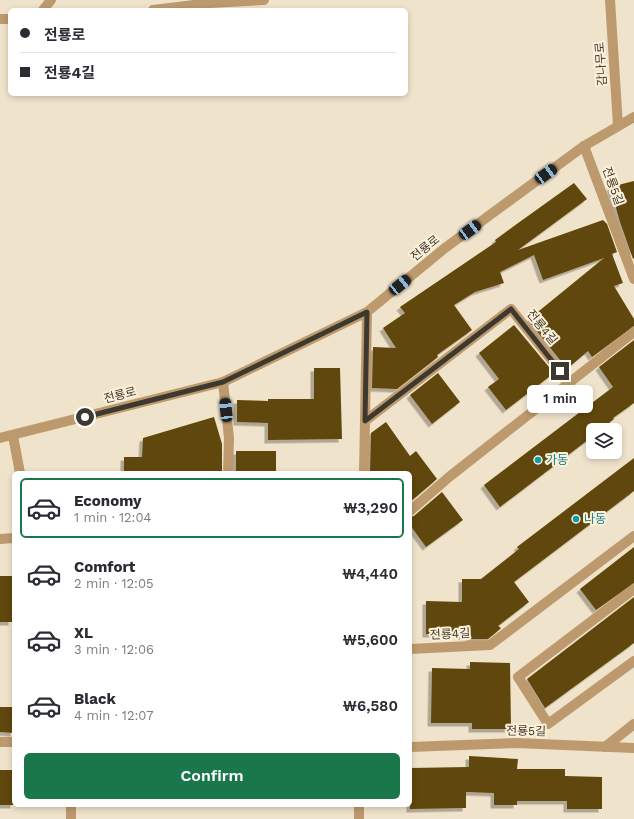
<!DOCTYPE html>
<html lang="en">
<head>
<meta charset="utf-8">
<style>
	body { margin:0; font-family:"Work Sans","Noto Sans KR",sans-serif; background:#f2f2f3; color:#2b2b33; height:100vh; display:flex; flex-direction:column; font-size:15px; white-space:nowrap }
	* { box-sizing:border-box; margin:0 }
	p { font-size:13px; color:#7c7c81 }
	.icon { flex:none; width:22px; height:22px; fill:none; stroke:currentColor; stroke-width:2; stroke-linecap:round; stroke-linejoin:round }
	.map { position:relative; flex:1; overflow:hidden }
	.drawer { position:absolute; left:12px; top:471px; width:400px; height:336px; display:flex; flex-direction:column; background:#fff; border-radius:6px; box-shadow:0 2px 6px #0003 }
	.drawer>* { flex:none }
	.guide { position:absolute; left:8px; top:8px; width:400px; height:88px; border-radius:6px; box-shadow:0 2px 6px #0003; display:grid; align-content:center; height:88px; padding:0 12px; background:#fff }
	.tools { position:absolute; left:586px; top:423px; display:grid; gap:8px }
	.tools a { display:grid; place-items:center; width:36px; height:36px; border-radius:6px; background:#fff; box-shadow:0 2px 6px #0003; font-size:20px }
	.end { position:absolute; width:18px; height:18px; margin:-9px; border:5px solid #3e392f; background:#fff; box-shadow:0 0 0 2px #fff }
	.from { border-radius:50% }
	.bubble { position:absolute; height:28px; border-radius:6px; background:#fff; box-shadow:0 2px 6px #0003; font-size:13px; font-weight:600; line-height:28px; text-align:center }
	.car { position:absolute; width:12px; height:24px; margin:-12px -6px; border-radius:5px; box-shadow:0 0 3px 1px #0007; background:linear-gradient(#222 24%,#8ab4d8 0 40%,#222 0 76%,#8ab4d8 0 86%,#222 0) }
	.guide b { display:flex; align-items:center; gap:14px; height:38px; font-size:15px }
	.guide b+b { border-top:1px solid #e1e1e2 }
	.guide i { width:10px; height:10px; background:#2b2b33 }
	ul { padding:7px 0 0; list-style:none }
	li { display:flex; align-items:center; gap:12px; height:60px; margin:0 8px 6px; padding:0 4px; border:2px solid transparent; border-radius:6px }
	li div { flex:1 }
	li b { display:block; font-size:15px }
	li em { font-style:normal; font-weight:600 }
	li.current { border-color:#1a774c }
	li>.icon { width:36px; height:36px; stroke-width:1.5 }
	.action { display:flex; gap:8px; margin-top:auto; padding:8px 12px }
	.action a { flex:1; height:46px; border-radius:6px; background:#1a774c; color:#fff; font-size:16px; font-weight:600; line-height:46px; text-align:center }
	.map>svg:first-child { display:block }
	.building { fill:#614607; filter:url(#shadow) }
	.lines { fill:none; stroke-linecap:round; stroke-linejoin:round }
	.service { stroke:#bd9a6e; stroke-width:10 }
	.minor { stroke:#bd9a6e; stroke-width:10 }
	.tertiary { stroke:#bd9a6e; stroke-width:10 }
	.route { stroke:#3e392f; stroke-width:5 }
	.culture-dot { fill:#0f9aa8; stroke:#fdf0d8; stroke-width:1.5 }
	.labels { text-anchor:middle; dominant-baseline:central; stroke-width:4; stroke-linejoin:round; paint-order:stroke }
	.street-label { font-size:12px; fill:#3e392f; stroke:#fdf0d8 }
	.culture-label { font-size:12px; fill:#0d838f; stroke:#fdf0d8; text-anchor:start }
</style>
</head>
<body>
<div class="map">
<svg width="634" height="819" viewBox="0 0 634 819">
	<defs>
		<filter id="shadow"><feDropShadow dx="-3.5" dy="3.5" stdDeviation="0" flood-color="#0004"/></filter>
	</defs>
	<rect width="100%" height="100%" fill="#f0e3cb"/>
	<g class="building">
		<polygon points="634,181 634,258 633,259 620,222 610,187"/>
		<polygon points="574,183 587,199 518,250 603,220 607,224 617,252 612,254 623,283 614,286 634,319 634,326 592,357 588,351 568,368 565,364 564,365 528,320 604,258 543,280 534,255 500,272 504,283 475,292 454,305 472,330 437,355 438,357 397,389 372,388 373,347 396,348 383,328 405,313 400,307 496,242 495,240 514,226"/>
		<polygon points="514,325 554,373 506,410 488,387 499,379 479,353"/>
		<polygon points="634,340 634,403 613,418 614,419 600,430 593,430 593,436 500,507 484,485 613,387 599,367"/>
		<polygon points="314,368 340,368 342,439 268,440 268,423 237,422 237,400 268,401 268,399 314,399"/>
		<polygon points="438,373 460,402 432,424 410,395"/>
		<polygon points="214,417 222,444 222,473 124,473 124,457 142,457 143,438"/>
		<polygon points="386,422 410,456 416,451 437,479 410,502 410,473 370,473 371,433"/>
		<rect x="236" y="451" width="40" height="22"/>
		<polygon points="634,458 634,491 514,582 529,602 498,626 501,628 499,630 488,639 470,639 471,637 461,636 461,634 426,634 426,601 462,602 462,579 481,579 519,549 517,547"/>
		<polygon points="442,492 463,520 426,547 410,525 410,517 414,516"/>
		<polygon points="634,547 634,583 596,610 580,589"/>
		<polygon points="0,576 13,576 12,622 0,622"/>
		<polygon points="634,597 634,643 545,708 527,679"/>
		<polygon points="470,662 510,663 511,729 472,729 472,723 431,723 432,668 470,669"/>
		<polygon points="0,707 14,707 14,733 0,732"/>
		<polygon points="469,756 518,759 517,769 565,769 565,776 602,777 602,809 567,809 567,801 517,801 517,805 494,805 494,793 466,792 466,808 410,809 410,768 469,767"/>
		<rect x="0" y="770" width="14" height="35"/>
	</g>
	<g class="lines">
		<polyline class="service" points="634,589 518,677 548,724 634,661"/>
		<g class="minor">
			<polyline points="610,0 618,126"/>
			<polyline points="43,10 51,0"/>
			<polyline points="153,10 210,3 264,0"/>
			<polyline points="0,19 10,19"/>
			<polyline points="584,146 634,279"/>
			<polyline points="223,382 229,438 228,473"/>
			<polyline points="365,421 511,309 570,383"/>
			<polyline points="13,436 20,473"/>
			<polyline points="364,473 367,312"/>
			<polyline points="410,511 449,477 634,332"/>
			<polyline points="0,539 14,538"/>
			<polyline points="410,649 490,645 634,536"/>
			<polyline points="0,742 14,742"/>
			<polyline points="410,747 516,743 634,748"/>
			<polyline points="605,747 634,724"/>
			<polyline points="71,805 71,819"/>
			<polyline points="359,819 359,805"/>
		</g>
		<polyline class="tertiary" points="0,438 223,382 367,312 445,248 584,146 634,117"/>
	</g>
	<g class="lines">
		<polyline class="route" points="85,417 223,382 367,312 365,421 511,309 560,371"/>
	</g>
	<g class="culture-dot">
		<circle cx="538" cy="460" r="4"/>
		<circle cx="576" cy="519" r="4"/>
	</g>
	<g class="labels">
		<g class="street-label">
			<text transform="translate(601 64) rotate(-94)">감나무로</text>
			<text transform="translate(613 186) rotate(70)">전룡5길</text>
			<text transform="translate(425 248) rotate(-39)">전룡로</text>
			<text transform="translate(542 327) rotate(51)">전룡4길</text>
			<text transform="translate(120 395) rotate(-14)">전룡로</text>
			<text transform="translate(450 634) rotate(-3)">전룡4길</text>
			<text transform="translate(526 731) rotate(1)">전룡5길</text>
		</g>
		<g class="culture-label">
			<text x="546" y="460">가동</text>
			<text x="584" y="519">나동</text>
		</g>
	</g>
</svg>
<div class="tools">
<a><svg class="icon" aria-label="layers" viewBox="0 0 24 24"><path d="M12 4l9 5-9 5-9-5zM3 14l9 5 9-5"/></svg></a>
</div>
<i class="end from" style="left:85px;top:417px"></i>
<i class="end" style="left:560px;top:371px"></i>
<div class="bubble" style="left:527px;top:385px;width:66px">1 min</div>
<i class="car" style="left:546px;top:174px;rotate:54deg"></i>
<i class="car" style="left:470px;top:230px;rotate:54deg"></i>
<i class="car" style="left:400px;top:285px;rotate:51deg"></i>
<i class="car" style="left:226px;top:410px;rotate:354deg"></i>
<div class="guide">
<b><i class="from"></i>전룡로</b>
<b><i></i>전룡4길</b>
</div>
<section class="drawer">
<ul>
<li class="current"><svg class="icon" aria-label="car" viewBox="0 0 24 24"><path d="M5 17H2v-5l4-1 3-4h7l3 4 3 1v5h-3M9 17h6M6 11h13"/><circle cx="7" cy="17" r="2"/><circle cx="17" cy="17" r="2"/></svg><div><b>Economy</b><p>1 min · 12:04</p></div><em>₩3,290</em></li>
<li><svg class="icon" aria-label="car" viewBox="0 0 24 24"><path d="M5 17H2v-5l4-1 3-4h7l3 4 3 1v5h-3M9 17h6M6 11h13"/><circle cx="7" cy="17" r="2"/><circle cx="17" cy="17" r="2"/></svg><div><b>Comfort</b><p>2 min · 12:05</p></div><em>₩4,440</em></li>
<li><svg class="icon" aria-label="car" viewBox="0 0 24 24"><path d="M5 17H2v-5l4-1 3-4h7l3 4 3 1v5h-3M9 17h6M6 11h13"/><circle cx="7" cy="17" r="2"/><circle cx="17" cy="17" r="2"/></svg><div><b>XL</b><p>3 min · 12:06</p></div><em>₩5,600</em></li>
<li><svg class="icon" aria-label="car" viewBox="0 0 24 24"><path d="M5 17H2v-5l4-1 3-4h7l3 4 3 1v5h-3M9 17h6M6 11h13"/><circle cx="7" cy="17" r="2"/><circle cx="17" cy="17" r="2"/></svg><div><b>Black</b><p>4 min · 12:07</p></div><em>₩6,580</em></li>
</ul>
<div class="action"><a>Confirm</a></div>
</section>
</div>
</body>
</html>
